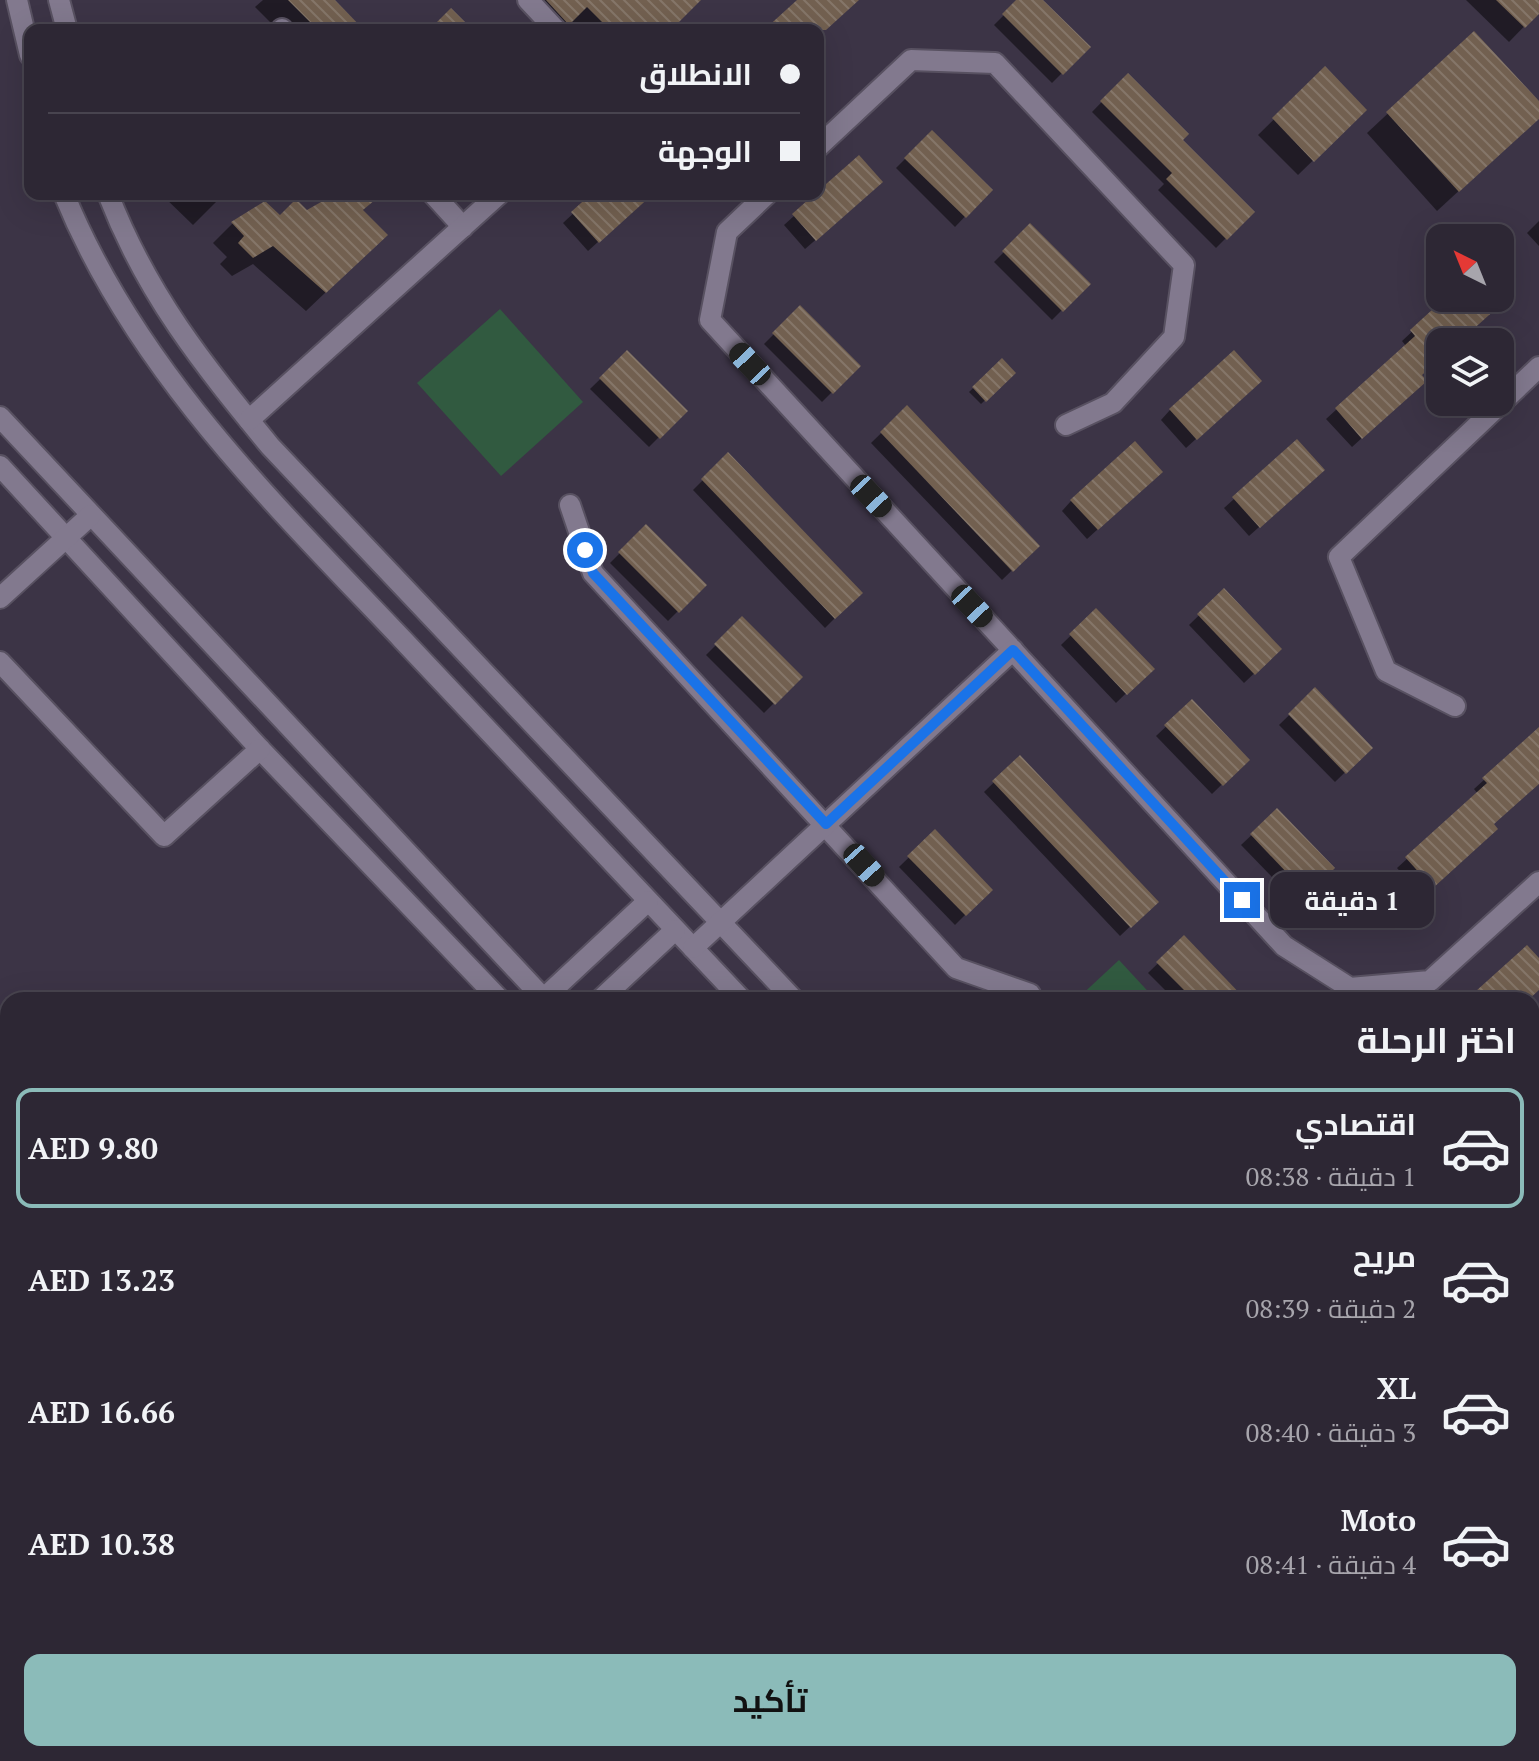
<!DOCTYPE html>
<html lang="ar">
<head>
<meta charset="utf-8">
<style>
	body { margin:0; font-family:"PT Serif",Cairo,serif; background:#393340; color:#f1f3f6; direction:rtl; height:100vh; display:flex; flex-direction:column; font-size:30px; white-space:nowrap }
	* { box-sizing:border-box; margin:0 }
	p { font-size:26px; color:#a7a5ac }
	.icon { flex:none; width:44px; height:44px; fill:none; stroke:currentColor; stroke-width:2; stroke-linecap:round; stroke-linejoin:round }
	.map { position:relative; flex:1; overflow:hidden; direction:ltr }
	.sheet { position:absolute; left:0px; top:992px; width:1540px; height:770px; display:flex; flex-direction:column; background:#2d2734; border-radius:24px 24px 0 0; box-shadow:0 8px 32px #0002,0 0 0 2px #48444f; direction:rtl }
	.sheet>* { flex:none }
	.banner { position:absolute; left:24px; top:24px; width:800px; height:176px; border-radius:16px; box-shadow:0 8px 32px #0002,0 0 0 2px #48444f; direction:rtl; display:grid; align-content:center; height:176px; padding:0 24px; background:#2d2734 }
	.needle { width:52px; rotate:317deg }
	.fabs { position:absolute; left:1426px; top:224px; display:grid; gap:16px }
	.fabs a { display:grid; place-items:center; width:88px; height:88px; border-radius:16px; background:#2d2734; box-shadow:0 8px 32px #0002,0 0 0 2px #48444f; font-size:40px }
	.end { position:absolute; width:36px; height:36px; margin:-18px; border:10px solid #1a73e8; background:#fff; box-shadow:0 0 0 4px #fff }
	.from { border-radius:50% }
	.bubble { position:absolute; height:56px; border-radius:16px; background:#2d2734; box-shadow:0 8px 32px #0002,0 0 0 2px #48444f; font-size:26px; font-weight:700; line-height:56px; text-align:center; direction:rtl }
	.car { position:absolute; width:24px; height:48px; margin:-24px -12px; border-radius:10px; box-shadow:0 0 6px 2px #0007; background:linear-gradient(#222 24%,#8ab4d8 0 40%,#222 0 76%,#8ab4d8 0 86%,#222 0) }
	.banner b { display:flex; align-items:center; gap:28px; height:76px; font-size:30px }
	.banner b+b { border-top:2px solid #48444f }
	.banner i { width:20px; height:20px; background:#f1f3f6 }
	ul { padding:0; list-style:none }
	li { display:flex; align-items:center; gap:24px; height:120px; margin:0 16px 12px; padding:0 8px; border:4px solid transparent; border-radius:16px }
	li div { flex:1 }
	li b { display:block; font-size:30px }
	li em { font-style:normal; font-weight:700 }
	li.current { border-color:#8bbbb9 }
	li>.icon { width:72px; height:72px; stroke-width:1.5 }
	h2 { padding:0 24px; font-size:36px; line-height:96px }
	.action { display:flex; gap:16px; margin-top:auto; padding:16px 24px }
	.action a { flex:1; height:92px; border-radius:16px; background:#8bbbb9; color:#111; font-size:32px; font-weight:700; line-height:92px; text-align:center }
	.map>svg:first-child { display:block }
	.park { fill:url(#park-dots) }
	.garden { fill:#315a40 }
	.shadow { fill:#0007 }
	.building { fill:url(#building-back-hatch) }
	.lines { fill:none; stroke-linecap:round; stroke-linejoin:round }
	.minor-casing { stroke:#585161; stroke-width:24 }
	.minor { stroke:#82798e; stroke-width:20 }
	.route { stroke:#1a73e8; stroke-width:10 }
</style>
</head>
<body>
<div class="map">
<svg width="1539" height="1761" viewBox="0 0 1539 1761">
	<defs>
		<pattern id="park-dots" width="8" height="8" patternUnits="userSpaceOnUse" patternTransform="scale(2)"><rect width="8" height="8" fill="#315a40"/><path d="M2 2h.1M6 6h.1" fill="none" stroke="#4e715b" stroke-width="1.8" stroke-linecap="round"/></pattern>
		<pattern id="building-back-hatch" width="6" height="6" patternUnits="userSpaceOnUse" patternTransform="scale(2)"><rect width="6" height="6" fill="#726050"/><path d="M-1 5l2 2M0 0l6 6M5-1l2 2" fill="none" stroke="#857669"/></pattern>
	</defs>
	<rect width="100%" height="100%" fill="#3c3446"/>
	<g class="park">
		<polygon points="0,1361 8,1370 8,1457 0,1464"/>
		<polygon points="231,1754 498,1754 490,1761 224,1761"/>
	</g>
	<g class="garden">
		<polygon points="500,309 583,402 501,476 417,383"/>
		<polygon points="1119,960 1156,1000 1076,1000"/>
	</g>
	<g class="shadow">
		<polygon points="263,0 332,0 361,30 278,30 255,7"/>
		<polygon points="518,0 698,0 668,30 570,30 566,25 561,30 535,30 540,22"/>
		<polygon points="1019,0 1040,0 1088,47 1052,83 994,25"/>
		<polygon points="1466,0 1539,0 1539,11 1509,42"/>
		<polygon points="1474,33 1539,104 1539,117 1437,211 1367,133"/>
		<polygon points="1325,69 1365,110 1298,175 1258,135"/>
		<polygon points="1128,75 1180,140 1252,212 1216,248 1158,190 1164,184 1092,112"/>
		<polygon points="932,132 990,190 955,227 896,168"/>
		<polygon points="871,192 805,249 784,225 794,216"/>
		<polygon points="161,194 224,194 193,225"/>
		<polygon points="335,194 380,194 362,211 366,254 306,311 253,264 232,276 220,264 227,257 213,243 232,224 265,203 280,218 307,213"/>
		<polygon points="594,194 651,194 588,251 563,223"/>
		<polygon points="1539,221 1539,246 1527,233"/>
		<polygon points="1030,226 1088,284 1052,320 994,262"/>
		<polygon points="1448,298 1496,298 1457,342 1440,342 1440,357 1420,375 1415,390 1352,447 1326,419 1406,346 1402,341"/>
		<polygon points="800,308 858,366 822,402 764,344"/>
		<polygon points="627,353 685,411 649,447 590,389"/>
		<polygon points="1002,361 1014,373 981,404 969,392"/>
		<polygon points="1249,391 1186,448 1161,420 1170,410"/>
		<polygon points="907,408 1037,546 1002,580 871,443"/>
		<polygon points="728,455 860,593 825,628 693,490"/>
		<polygon points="1313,479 1249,536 1224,508 1234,499"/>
		<polygon points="1150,482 1087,539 1062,511 1071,501"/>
		<polygon points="646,527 704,585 668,621 610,563"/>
		<polygon points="1224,591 1280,649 1244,683 1189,625"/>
		<polygon points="1096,611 1152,668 1116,703 1061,645"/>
		<polygon points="742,619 800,677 764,713 706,655"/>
		<polygon points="1315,690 1370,748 1335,782 1279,725"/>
		<polygon points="1192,702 1247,760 1212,794 1156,736"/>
		<polygon points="1539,730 1539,782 1491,825 1485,839 1422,896 1397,868 1478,794 1474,789"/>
		<polygon points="1020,757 1156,902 1120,936 984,792"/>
		<polygon points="1277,811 1332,868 1297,903 1241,845"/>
		<polygon points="935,832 990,890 955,925 899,867"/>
		<polygon points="1184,938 1235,1000 1175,1000 1148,973"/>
		<polygon points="1,1640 8,1647 8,1754 57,1754 50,1761 0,1761"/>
		<polygon points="118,1754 211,1754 204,1761 111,1761"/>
	</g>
	<g class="building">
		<polygon points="288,0 335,0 364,30 318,30"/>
		<polygon points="546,0 701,0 671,30 610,30 587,7 569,25"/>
		<polygon points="797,0 859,0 826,30 764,30"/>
		<polygon points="1016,0 1043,0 1091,47 1063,75 1002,14"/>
		<polygon points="1496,0 1539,0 1539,14 1525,28"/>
		<polygon points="451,8 473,30 429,30"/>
		<polygon points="1474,31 1539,101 1539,119 1459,192 1386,112"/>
		<polygon points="1325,66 1367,110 1314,162 1272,118"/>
		<polygon points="1128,73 1189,134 1183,140 1255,212 1227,240 1166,179 1172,173 1100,101"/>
		<polygon points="932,130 993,190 966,218 904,158"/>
		<polygon points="859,155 883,182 816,241 792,214"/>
		<polygon points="335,194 382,194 363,210 388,235 326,293 273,246 253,258 238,243 244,236 231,222 265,201 280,215 296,199 307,210"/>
		<polygon points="591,194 653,194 599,243 571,212"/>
		<polygon points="1030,223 1091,284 1063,312 1002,251"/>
		<polygon points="1445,298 1508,298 1459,342 1440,342 1440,359 1422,375 1427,381 1362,439 1335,408 1415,336 1410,330"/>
		<polygon points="800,305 861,366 833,394 772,333"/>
		<polygon points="627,350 688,411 660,439 599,378"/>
		<polygon points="1234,350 1262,381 1197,440 1169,409"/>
		<polygon points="1002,358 1016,373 986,402 972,387"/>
		<polygon points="907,405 1040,546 1013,572 880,432"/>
		<polygon points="1297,439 1325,470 1260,528 1232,497"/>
		<polygon points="1135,441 1163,472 1098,530 1070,500"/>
		<polygon points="728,452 863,593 835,619 701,479"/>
		<polygon points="646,524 707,585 679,613 618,552"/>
		<polygon points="1224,588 1282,649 1255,675 1197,614"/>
		<polygon points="1096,608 1155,669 1127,695 1069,634"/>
		<polygon points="742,616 803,677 775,705 714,644"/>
		<polygon points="1315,687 1373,748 1346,774 1288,714"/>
		<polygon points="1192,699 1250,760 1223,786 1164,725"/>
		<polygon points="1539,727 1539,784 1494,824 1498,829 1433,888 1405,857 1487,783 1482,778"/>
		<polygon points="1020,755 1159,902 1131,928 992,781"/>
		<polygon points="1277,808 1335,868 1308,895 1250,834"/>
		<polygon points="935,829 993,890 966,916 907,856"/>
		<polygon points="1184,935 1246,1000 1194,1000 1156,962"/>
		<polygon points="1527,945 1539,958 1539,990 1528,1000 1466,1000"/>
	</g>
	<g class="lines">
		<defs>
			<g id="minor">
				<polyline points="17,0 30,55"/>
				<polyline points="59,0 67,30"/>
				<polyline points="528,0 556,30"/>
				<polyline points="282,29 282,30"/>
				<polyline points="818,147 911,60 995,63 1184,265 1174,337 1113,403 1066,425"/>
				<path d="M64 194C135 369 274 504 402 639 515 759 629 880 742 1000"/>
				<path d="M108 194C147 295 202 363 270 446L794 1000"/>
				<polyline points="433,194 463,227"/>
				<polyline points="767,194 727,232 710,320 1284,946 1350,988 1430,981 1539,882"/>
				<polyline points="0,417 545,1000"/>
				<polyline points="249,420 499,194"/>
				<polyline points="0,466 260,749 500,1000"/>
				<polyline points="570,505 593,573 956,968 1030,994"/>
				<polyline points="0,598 91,515"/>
				<polyline points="0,662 164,836 260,749"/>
				<polyline points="1455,706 1386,671 1339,557 1539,367"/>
				<polyline points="693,948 1013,650"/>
				<polyline points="542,1000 648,901"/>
				<polyline points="600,1000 675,930"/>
				<polyline points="1532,1084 1539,1082"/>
				<polyline points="1532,1139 1539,1136"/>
				<polyline points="1532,1419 1539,1413"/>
				<polyline points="1532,1492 1539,1486"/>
				<polyline points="0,1503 8,1495"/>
				<polyline points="0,1564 8,1573"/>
				<polyline points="747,1754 754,1761"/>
				<polyline points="538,1761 546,1754"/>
				<polyline points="591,1761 599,1754"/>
				<polyline points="1167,1761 1175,1754"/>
				<polyline points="1244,1761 1252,1754"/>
			</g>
		</defs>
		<use href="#minor" class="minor-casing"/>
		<use href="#minor" class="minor"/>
	</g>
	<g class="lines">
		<polyline class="route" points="585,550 593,573 826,824 1013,650 1242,900"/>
	</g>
</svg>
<div class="fabs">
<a><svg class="needle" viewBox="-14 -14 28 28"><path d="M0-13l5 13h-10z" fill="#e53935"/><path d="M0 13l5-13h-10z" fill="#a7a5ac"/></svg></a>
<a><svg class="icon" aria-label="layers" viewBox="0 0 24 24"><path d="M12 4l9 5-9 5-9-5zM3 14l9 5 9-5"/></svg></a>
</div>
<i class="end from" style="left:585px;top:550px"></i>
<i class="end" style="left:1242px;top:900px"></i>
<div class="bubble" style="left:1270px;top:872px;width:164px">1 دقيقة</div>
<i class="car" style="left:750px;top:364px;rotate:317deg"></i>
<i class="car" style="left:871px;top:496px;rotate:137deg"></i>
<i class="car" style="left:972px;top:606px;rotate:137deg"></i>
<i class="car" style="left:864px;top:865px;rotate:138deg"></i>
<div class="banner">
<b><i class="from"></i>الانطلاق</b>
<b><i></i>الوجهة</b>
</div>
<section class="sheet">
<h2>اختر الرحلة</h2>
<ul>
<li class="current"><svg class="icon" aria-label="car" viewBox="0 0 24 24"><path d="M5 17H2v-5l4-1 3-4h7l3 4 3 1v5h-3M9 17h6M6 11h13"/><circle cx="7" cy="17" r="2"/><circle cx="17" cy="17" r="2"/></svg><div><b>اقتصادي</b><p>1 دقيقة · 08:38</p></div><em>AED 9.80</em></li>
<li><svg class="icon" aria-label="car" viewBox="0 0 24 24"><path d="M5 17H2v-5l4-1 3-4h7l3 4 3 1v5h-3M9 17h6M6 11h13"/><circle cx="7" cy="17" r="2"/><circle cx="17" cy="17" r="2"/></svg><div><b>مريح</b><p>2 دقيقة · 08:39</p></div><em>AED 13.23</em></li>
<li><svg class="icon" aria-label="car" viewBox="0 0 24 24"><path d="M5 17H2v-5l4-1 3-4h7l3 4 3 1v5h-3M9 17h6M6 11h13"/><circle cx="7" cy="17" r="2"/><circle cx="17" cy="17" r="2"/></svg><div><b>XL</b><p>3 دقيقة · 08:40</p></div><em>AED 16.66</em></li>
<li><svg class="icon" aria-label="car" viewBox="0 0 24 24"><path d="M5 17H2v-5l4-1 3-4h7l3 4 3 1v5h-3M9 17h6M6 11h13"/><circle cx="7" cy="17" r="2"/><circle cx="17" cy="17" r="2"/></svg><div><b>Moto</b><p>4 دقيقة · 08:41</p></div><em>AED 10.38</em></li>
</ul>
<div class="action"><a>تأكيد</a></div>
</section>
</div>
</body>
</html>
